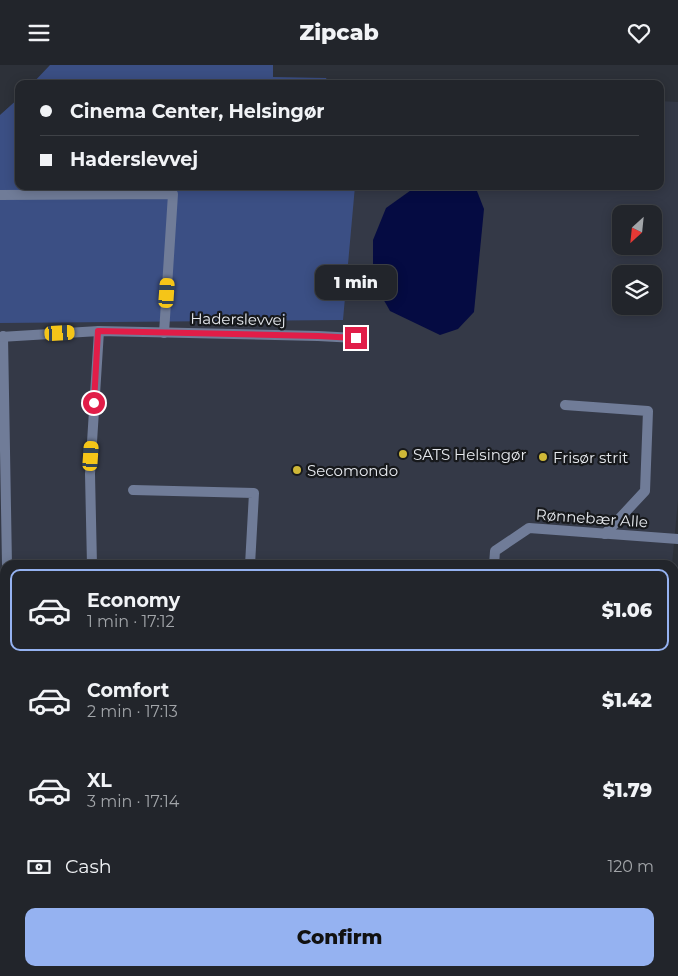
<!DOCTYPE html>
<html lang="en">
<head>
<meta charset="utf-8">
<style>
	body { margin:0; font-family:Montserrat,sans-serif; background:#2a2d33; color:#f1f3f6; height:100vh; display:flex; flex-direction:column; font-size:19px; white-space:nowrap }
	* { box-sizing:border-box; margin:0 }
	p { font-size:16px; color:#a2a5a9 }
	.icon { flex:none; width:28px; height:28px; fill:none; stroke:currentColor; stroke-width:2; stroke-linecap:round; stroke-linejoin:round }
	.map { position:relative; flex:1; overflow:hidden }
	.side { position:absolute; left:0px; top:495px; width:679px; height:416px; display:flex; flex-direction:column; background:#22252b; border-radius:15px 15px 0 0; box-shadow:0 2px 12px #0003,0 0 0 1px #3f4247 }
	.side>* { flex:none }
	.guide { position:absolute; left:15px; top:15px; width:649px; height:110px; border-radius:10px; box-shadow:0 2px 12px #0003,0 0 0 1px #3f4247; display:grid; align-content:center; height:110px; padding:0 25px; background:#22252b }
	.needle { width:32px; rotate:207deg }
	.controls { position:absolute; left:612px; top:140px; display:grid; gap:10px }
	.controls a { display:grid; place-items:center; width:50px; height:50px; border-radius:10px; background:#22252b; box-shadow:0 2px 12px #0003,0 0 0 1px #3f4247; font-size:25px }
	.end { position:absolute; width:22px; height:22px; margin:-11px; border:6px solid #e11d48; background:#fff; box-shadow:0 0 0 2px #fff }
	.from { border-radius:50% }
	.bubble { position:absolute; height:35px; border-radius:10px; background:#22252b; box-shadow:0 2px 12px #0003,0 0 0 1px #3f4247; font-size:16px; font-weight:800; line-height:35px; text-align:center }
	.car { position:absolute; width:15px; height:30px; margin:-15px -8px; border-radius:6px; box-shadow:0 0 4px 1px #0007; background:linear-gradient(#f5c518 24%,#345 0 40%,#f5c518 0 76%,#345 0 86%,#f5c518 0) }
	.guide b { display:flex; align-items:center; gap:18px; height:48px; font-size:19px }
	.guide b+b { border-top:1px solid #3f4247 }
	.guide i { width:12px; height:12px; background:#f1f3f6 }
	ul { padding:9px 0 0; list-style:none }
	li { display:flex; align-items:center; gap:15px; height:82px; margin:0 10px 8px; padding:0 15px; border:2px solid transparent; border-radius:10px }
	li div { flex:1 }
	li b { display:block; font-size:19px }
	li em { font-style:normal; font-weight:800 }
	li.active { border-color:#95b2f1 }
	li>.icon { width:45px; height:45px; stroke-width:1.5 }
	.pay { display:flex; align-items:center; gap:12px; height:55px; padding:0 25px; font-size:19px }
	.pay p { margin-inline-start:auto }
	.primary-button { display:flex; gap:10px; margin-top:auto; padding:10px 25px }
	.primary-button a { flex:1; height:58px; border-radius:10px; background:#95b2f1; color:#111; font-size:20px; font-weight:800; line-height:58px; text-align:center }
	header { display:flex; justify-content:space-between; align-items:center; height:65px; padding:0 25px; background:#22252b; font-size:22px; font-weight:800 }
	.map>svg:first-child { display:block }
	.built { fill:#343947; fill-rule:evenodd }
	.green { fill:#3b4f84 }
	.water { fill:#050b42 }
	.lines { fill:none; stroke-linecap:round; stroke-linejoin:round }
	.service { stroke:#707c98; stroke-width:10 }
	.minor { stroke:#707c98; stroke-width:10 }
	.secondary { stroke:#93a5d3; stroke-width:10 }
	.primary { stroke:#b3c6f5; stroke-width:12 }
	.route { stroke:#e11d48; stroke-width:6 }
	.poi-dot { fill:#cfb837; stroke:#17191c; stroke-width:2 }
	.labels { text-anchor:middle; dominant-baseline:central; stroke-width:4.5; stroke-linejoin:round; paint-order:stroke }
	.street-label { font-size:15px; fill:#e6e9ee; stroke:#17191c }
	.poi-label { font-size:15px; fill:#e6e9ee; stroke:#17191c; text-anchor:start }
</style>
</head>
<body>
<header><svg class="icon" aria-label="menu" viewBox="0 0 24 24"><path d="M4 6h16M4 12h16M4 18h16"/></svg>Zipcab<svg class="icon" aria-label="heart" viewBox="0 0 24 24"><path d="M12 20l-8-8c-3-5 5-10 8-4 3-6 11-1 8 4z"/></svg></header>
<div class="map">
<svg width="678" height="911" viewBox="0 0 678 911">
	<rect width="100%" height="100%" fill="#2d3139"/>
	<path class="built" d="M19 33V121H660V36L678 37V435L672 500H5V766H0V50ZM621 149H654V181H621ZM621 209H654V241H621Z"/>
	<g class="green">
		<polygon points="50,0 273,0 273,12 326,13 329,19 32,19"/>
		<polygon points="19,33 19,121 355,121 343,255 0,258 0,50"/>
	</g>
	<polygon class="water" points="452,122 477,126 484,144 474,247 458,264 440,270 390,246 373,216 373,175 386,143 414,123"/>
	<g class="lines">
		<g class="service">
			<polyline points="0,130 173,129 164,268"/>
			<polyline points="3,271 7,500"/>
			<polyline points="565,340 648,346 645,426 605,469"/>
			<polyline points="133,425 254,428 250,500"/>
			<polyline points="92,500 90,409 99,266"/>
			<polyline points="494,500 495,486 529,463 678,474"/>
			<polyline points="0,541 5,541"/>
			<polyline points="0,655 5,655"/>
			<polyline points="0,727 5,727"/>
			<polyline points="0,748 5,748"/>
		</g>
		<g class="minor">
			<polyline points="0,272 99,266 318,271 356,273"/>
			<polyline points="35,911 36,906"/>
			<polyline points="447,911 447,906"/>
		</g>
		<g class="secondary">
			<polyline points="674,679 678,662"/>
			<polyline points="674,757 678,727"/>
			<polyline points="674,871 678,848"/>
			<polyline points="633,911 633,906"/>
			<polyline points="648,911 649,906"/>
			<polyline points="667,911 668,906"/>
		</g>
		<g class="primary">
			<polyline points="0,792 5,792"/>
			<polyline points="0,815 5,815"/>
			<polyline points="674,825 678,822"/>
			<polyline points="674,835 678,834"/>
			<polyline points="674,852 678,852"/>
		</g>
	</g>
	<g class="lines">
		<polyline class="route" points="94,338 98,266 318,271 356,273"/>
	</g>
	<g class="poi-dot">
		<circle cx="403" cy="389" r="5"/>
		<circle cx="543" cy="392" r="5"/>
		<circle cx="297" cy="405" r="5"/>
	</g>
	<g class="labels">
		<g class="street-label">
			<text transform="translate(238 254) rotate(1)">Haderslevvej</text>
			<text transform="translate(592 453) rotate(4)">Rønnebær Alle</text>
		</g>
		<g class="poi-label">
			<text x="413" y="389">SATS Helsingør</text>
			<text x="553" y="392">Frisør strit</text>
			<text x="307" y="405">Secomondo</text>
		</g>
	</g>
</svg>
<div class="controls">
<a><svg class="needle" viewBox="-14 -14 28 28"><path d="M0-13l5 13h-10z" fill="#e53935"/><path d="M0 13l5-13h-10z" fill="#a2a5a9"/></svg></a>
<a><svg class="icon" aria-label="layers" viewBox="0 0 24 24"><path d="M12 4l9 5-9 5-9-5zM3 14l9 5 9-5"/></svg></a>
</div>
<i class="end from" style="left:94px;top:338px"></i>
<i class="end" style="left:356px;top:273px"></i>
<div class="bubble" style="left:315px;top:200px;width:82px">1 min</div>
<i class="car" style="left:167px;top:228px;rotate:4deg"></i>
<i class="car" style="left:60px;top:268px;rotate:87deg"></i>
<i class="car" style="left:91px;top:391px;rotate:4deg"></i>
<div class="guide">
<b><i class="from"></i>Cinema Center, Helsingør</b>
<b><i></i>Haderslevvej</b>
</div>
<section class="side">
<ul>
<li class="active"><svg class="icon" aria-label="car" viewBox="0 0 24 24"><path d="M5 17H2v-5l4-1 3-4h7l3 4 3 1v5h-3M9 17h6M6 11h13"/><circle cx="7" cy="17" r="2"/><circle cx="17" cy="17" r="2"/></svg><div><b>Economy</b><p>1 min · 17:12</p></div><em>$1.06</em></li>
<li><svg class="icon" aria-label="car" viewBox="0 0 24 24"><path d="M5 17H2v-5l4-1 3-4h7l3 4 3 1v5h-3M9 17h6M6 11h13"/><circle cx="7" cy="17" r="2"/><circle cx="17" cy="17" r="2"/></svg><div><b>Comfort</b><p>2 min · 17:13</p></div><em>$1.42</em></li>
<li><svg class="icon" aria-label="car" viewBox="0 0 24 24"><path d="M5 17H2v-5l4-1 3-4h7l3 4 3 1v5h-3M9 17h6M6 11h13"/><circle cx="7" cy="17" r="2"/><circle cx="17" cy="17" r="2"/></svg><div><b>XL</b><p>3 min · 17:14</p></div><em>$1.79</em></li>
</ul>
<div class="pay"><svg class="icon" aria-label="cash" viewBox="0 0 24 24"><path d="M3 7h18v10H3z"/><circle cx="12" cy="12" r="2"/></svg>Cash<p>120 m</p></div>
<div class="primary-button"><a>Confirm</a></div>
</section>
</div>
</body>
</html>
